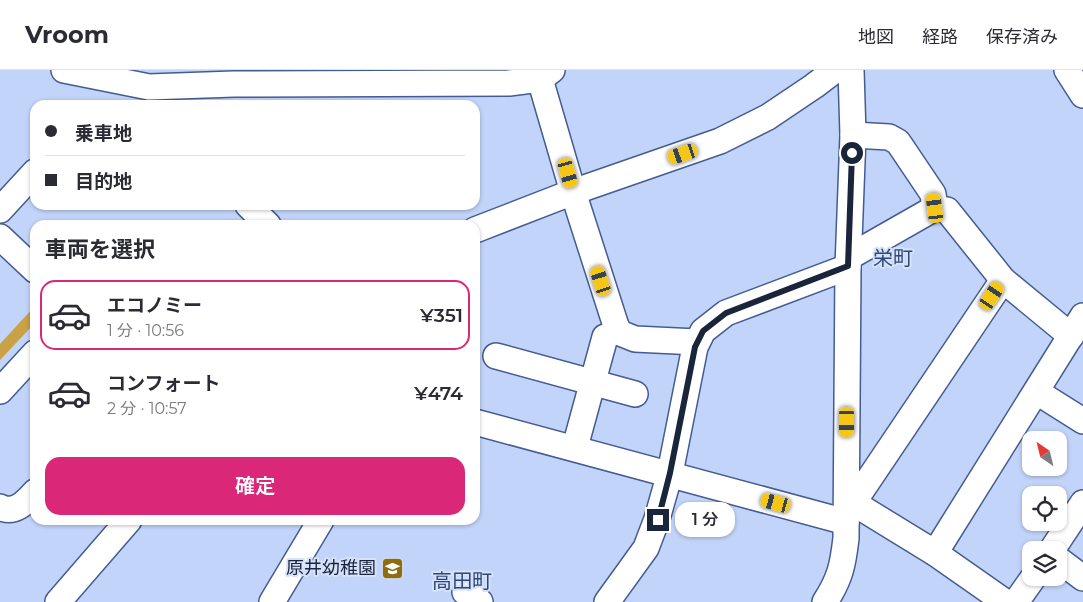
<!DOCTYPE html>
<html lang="ja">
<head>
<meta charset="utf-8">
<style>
	body { margin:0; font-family:Montserrat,"Noto Sans JP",sans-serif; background:#f7f7f7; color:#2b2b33; height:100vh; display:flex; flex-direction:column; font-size:19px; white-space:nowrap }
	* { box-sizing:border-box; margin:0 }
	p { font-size:16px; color:#7c7c81 }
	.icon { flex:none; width:28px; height:28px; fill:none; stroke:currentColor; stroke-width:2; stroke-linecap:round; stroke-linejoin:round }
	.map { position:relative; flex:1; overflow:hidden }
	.sheet { position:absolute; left:30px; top:150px; width:450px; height:305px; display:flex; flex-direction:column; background:#fff; border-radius:15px; box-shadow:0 1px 4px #0004 }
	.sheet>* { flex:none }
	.banner { position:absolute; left:30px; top:30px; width:450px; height:110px; border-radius:15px; box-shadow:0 1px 4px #0004; display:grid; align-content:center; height:110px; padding:0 15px; background:#fff }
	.needle { width:32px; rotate:325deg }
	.buttons { position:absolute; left:1022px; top:361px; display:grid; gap:10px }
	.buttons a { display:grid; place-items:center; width:45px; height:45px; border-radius:10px; background:#fff; box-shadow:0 1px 4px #0004; font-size:25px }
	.end { position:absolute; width:22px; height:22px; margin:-11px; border:6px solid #1a243b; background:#fff; box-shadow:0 0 0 2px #fff }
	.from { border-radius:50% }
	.bubble { position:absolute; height:35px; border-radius:15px; background:#fff; box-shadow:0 1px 4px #0004; font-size:16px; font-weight:600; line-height:35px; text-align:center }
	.car { position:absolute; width:15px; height:30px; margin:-15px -8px; border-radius:6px; box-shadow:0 0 4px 1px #0007; background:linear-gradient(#f5c518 24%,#345 0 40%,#f5c518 0 76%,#345 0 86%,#f5c518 0) }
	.banner b { display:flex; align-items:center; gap:18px; height:48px; font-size:19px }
	.banner b+b { border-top:1px solid #e1e1e2 }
	.banner i { width:12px; height:12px; background:#2b2b33 }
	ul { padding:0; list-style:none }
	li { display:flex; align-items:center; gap:15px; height:70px; margin:0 10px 8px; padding:0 5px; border:2px solid transparent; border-radius:15px }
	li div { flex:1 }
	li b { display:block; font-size:19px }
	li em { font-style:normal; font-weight:600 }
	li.current { border-color:#db2777 }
	li>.icon { width:45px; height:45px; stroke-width:1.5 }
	h2 { padding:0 15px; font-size:22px; line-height:60px }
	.button { display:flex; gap:10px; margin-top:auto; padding:10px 15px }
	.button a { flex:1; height:58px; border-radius:15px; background:#db2777; color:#fff; font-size:20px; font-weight:600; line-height:58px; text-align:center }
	header { display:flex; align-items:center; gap:30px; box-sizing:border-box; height:70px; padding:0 25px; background:#fff; border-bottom:1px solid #e1e1e2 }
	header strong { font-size:24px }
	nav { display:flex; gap:28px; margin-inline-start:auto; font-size:18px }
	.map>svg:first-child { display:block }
	.green { fill:#cba145 }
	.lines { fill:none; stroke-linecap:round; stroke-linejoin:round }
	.minor-casing { stroke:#445c91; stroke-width:28 }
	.minor { stroke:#fff; stroke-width:25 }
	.route { stroke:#1a243b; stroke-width:6 }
	.labels { text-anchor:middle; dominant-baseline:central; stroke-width:4; stroke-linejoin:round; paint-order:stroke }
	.poi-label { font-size:18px; fill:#1a243b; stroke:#d5e2fa; text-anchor:end }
	.quarter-label { font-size:20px; fill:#304779; stroke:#d5e2fa }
</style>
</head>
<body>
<header>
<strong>Vroom</strong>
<nav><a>地図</a><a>経路</a><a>保存済み</a></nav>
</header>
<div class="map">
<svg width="1083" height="532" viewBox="0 0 1083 532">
	<rect width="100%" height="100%" fill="#c2d4f9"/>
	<polygon class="green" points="34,237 35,253 0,290 0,274"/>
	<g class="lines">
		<defs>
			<g id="minor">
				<polyline points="64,0 149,17 234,14 509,13 540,9 552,0"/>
				<polyline points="1067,0 1083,25"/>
				<polyline points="540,9 573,122 616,256 620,263 635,269 697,272"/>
				<polyline points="248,135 268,155"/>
				<polyline points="935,138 947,140 1003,210 1071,266"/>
				<polyline points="0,140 35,102"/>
				<polyline points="475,160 573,122 720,71 768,47 814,16 835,0"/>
				<polyline points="0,167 35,200"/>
				<polyline points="849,187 935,138 933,124 898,72 889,67 853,65"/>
				<polyline points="496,286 635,324"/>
				<polyline points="0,321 35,283"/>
				<polyline points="1037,322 1083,351"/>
				<polyline points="475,352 846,452"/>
				<polyline points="575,377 605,267"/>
				<polyline points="847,429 935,483 1005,532"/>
				<polyline points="853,433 1003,210"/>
				<path d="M0 437C14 445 26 432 35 422"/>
				<polyline points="1052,480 1083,433"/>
				<polyline points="935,483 1083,246"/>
				<polyline points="1059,490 1083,508"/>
				<polyline points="465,522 480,532"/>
				<polyline points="58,532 129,450"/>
				<polyline points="272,532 321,450"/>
				<polyline points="607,532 646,478 657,449 670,403 695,277 703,261 726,243 848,197"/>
				<path d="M825 532C840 509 843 495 846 468L848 197 853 65 851 0"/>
				<polyline points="1016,532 1033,508"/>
			</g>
		</defs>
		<use href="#minor" class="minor-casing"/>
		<use href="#minor" class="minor"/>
	</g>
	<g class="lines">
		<polyline class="route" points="658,450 670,403 695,277 703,261 726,243 848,196 852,83"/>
	</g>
	<defs>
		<symbol id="school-square" viewBox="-11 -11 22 22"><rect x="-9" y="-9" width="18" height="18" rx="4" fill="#8f6c10" stroke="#d5e2fa"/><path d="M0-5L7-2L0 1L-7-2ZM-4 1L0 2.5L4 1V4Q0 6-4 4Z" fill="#fff"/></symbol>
	</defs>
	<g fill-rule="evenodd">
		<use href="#school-square" x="380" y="486" width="25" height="25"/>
	</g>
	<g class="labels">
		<g class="poi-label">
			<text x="376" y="498">原井幼稚園</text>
		</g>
		<g class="quarter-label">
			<text x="893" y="188">栄町</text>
			<text x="462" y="511">高田町</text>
		</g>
	</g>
</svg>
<div class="buttons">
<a><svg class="needle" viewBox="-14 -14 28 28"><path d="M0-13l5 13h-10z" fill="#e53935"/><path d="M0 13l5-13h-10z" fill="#7c7c81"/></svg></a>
<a><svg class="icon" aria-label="locate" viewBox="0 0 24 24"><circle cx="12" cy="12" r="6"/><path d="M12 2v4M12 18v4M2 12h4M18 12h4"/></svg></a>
<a><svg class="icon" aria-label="layers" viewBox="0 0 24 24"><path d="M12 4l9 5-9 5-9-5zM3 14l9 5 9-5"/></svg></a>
</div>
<i class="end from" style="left:852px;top:83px"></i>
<i class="end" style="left:658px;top:450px"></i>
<div class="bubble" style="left:675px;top:432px;width:60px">1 分</div>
<i class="car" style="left:683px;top:84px;rotate:251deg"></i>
<i class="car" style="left:568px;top:103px;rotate:164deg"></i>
<i class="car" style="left:935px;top:138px;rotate:353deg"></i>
<i class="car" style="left:601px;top:211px;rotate:342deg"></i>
<i class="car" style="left:992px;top:226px;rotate:34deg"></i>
<i class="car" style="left:847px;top:352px;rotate:180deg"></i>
<i class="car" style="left:776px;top:433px;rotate:285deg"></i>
<div class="banner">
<b><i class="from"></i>乗車地</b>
<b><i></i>目的地</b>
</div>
<section class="sheet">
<h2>車両を選択</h2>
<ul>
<li class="current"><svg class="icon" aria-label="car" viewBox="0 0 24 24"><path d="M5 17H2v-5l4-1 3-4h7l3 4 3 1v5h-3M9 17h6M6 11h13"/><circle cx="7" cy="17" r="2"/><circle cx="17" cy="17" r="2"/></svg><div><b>エコノミー</b><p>1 分 · 10:56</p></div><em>¥351</em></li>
<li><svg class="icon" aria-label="car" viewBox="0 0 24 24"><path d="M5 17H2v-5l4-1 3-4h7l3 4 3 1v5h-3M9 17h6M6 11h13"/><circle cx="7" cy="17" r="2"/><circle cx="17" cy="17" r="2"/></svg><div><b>コンフォート</b><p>2 分 · 10:57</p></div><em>¥474</em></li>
</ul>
<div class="button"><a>確定</a></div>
</section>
</div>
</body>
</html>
